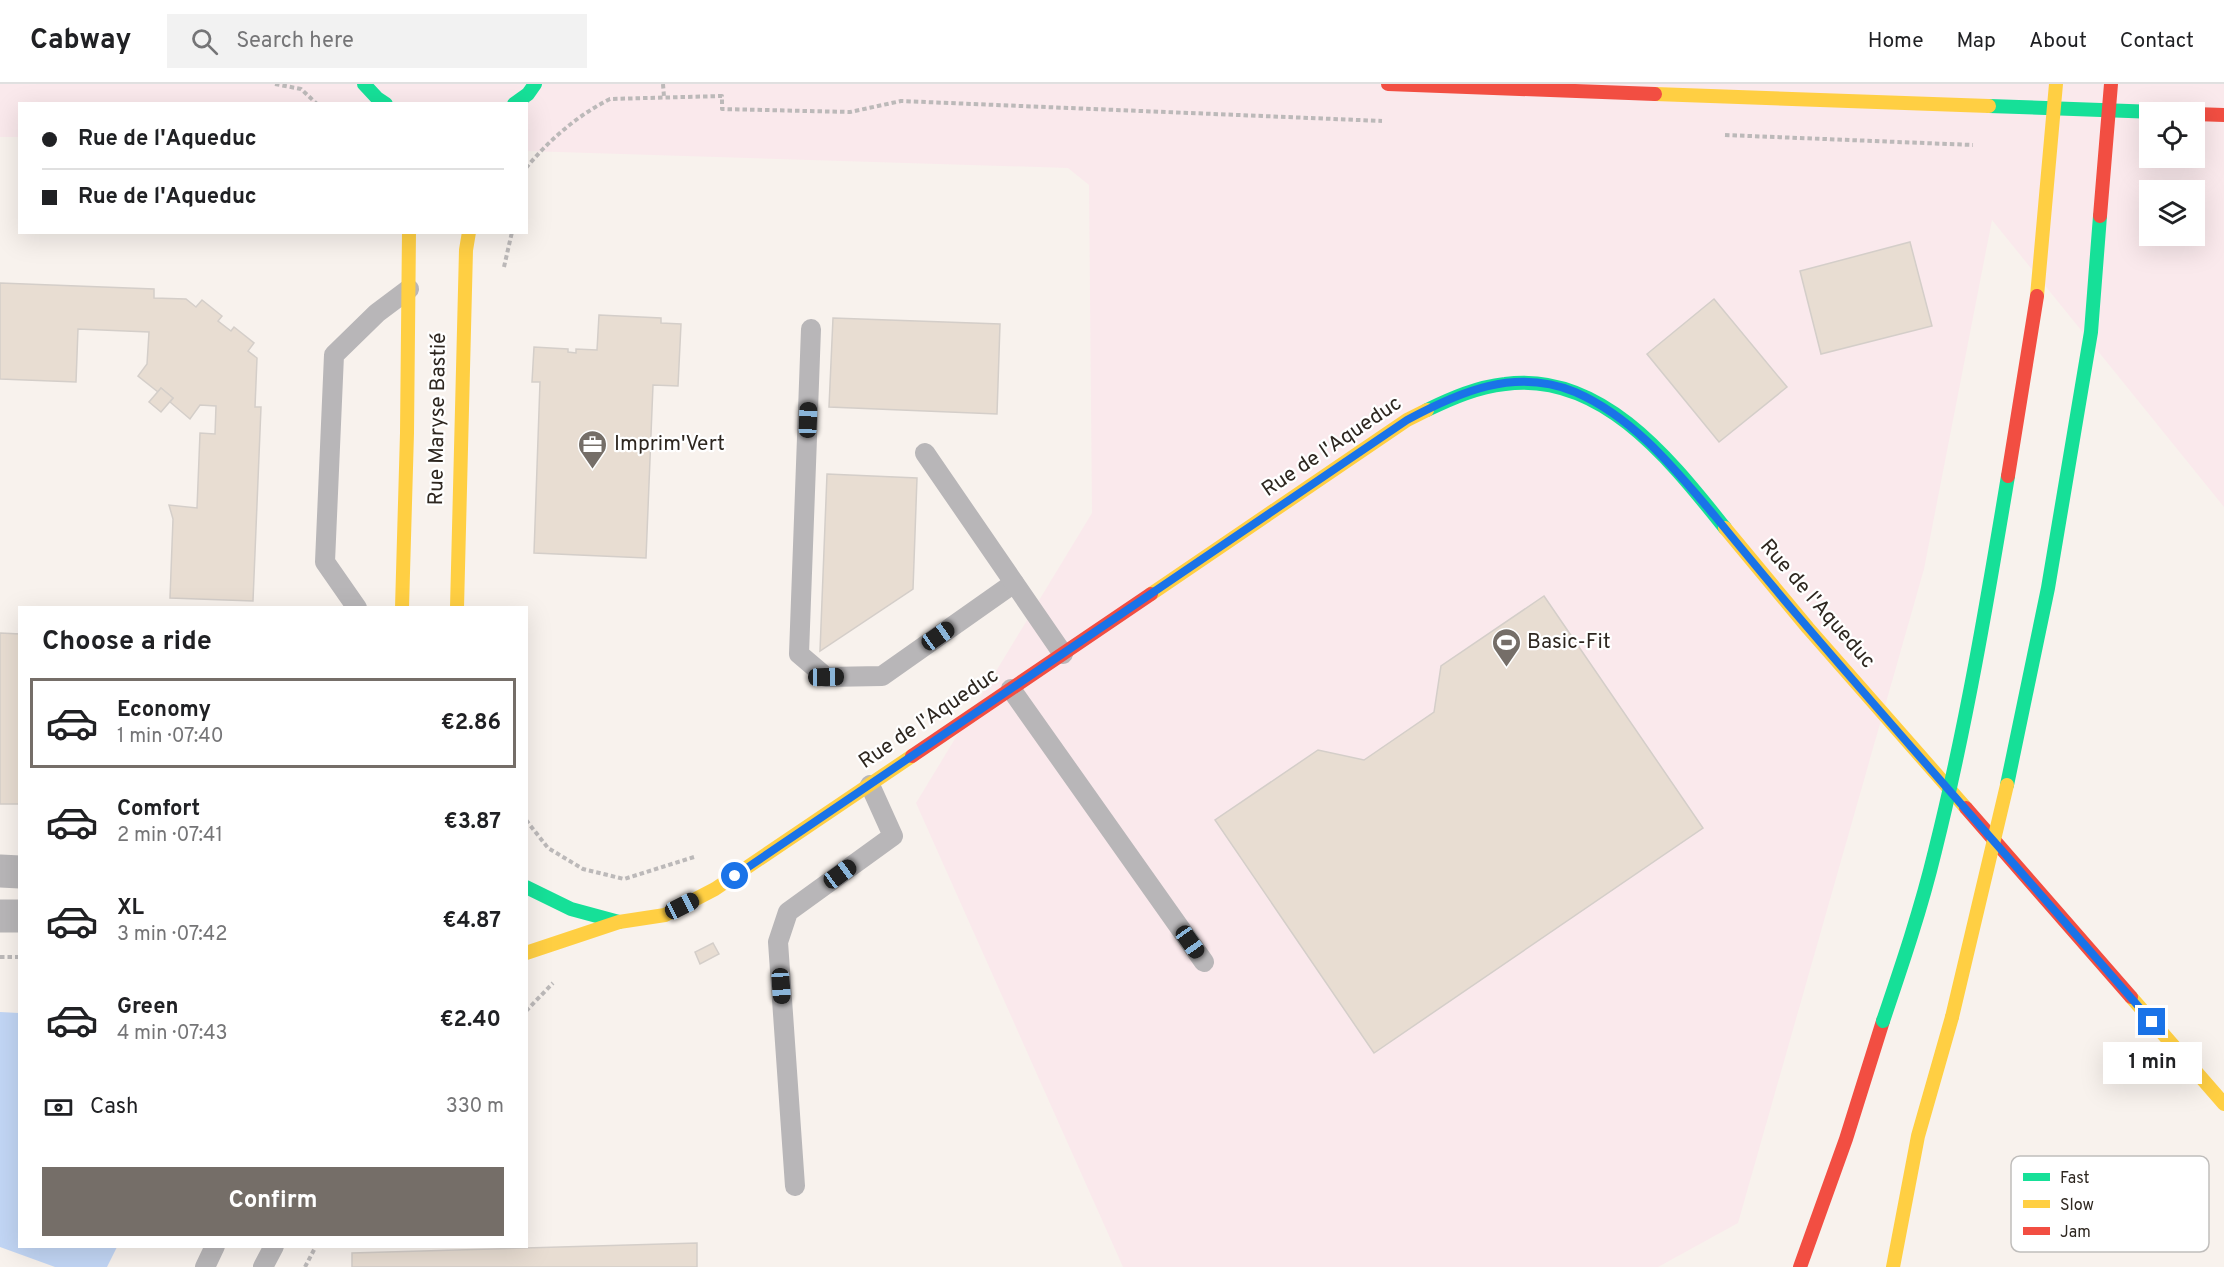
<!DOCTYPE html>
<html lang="en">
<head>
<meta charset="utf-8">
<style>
	body { margin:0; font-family:Overpass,sans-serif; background:#f2f2f2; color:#202124; height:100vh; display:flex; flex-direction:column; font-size:22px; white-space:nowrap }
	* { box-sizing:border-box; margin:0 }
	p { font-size:20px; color:#757577 }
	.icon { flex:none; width:33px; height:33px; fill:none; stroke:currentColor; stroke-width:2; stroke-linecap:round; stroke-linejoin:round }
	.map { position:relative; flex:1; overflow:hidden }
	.details { position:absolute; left:18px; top:522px; width:510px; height:642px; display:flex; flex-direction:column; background:#fff; border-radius:0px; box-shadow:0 6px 24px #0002 }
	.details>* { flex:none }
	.hud { position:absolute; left:18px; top:18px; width:510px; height:132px; border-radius:0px; box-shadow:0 6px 24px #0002; display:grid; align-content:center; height:132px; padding:0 24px; background:#fff }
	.controls { position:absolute; left:2139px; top:18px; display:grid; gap:12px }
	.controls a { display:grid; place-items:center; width:66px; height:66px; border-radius:0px; background:#fff; box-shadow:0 6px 24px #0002; font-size:30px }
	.end { position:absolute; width:27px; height:27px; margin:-14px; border:8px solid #1a73e8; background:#fff; box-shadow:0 0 0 3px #fff }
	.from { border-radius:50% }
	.bubble { position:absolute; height:42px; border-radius:0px; background:#fff; box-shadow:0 6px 24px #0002; font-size:20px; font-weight:700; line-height:42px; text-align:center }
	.car { position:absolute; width:18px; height:36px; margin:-18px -9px; border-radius:8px; box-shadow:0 0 4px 2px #0007; background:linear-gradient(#222 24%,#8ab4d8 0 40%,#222 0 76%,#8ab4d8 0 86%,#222 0) }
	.hud b { display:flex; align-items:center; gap:21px; height:57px; font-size:22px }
	.hud b+b { border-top:2px solid #e0e0e0 }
	.hud i { width:15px; height:15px; background:#202124 }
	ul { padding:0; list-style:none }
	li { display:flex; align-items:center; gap:18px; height:90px; margin:0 12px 9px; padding:0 12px; border:3px solid transparent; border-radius:0px }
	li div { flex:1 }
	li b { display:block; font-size:22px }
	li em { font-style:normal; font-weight:700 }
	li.current { border-color:#756e68 }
	li>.icon { width:54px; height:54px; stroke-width:1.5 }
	h2 { padding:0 24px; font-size:27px; line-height:72px }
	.pay { display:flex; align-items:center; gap:15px; height:66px; padding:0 24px; font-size:22px }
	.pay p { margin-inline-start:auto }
	.button { display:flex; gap:12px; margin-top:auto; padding:12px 24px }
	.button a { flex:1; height:69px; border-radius:0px; background:#756e68; color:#fff; font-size:24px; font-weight:700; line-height:69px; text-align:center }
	header { display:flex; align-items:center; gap:36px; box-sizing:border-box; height:84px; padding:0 30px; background:#fff; border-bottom:2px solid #e0e0e0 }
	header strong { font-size:28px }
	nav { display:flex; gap:33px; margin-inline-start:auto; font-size:21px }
	.search { width:420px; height:54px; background:#f2f2f2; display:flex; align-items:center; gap:15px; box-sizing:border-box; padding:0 21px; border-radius:0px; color:#757577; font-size:22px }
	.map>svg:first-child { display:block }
	.industrial { fill:#fae9ec; fill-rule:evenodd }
	.water { fill:#c2d6f5 }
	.building { fill:#e8ddd2; stroke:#d4cec9; stroke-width:1.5 }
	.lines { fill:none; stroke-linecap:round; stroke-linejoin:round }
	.path { stroke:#bcb9b9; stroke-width:4; stroke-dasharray:4.5 3; stroke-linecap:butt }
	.lane { stroke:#b8b6b8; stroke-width:20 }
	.street { stroke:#b8b6b8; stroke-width:33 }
	.fast { stroke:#16e098; stroke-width:14 }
	.slow { stroke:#ffcf43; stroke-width:14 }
	.jam { stroke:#f24e42; stroke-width:14 }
	.fast-bridge { stroke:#16e098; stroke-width:14 }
	.slow-bridge { stroke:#ffcf43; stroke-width:14 }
	.jam-bridge { stroke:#f24e42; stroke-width:14 }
	.route { stroke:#1a73e8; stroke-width:8 }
	.labels { text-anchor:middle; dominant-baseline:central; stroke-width:4.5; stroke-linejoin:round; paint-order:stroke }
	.street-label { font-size:21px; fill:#2e2720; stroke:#fff }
	.poi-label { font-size:21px; fill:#2e2720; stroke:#fff; text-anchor:start }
	.key { fill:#fff; stroke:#c0bebc; stroke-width:1.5 }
	.key-label { font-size:16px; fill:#2e2720 }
</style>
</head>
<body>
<header>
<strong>Cabway</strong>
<div class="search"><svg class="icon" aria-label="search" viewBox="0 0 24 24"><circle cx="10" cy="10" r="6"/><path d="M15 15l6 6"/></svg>Search here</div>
<nav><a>Home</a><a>Map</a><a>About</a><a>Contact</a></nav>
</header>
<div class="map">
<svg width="2224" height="1183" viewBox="0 0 2224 1183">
	<rect width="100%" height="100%" fill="#f8f2ed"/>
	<path class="industrial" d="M0 0H2224V423L1992 136 1924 485 1738 1139 1658 1183H1123L916 719 1092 429 1089 101 1068 84 527 67 526 20H20L19 53H0ZM2150 28H2194V74H2150ZM2150 106H2194V152H2150Z"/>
	<polygon class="water" points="0,928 19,929 20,1162 117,1163 107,1183 55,1183 0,1163"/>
	<g class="building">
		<polygon points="1910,158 1932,242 1821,270 1800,187"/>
		<polygon points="0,199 154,205 154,214 186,215 196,223 202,216 222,232 218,237 231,247 234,243 254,259 248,267 257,274 255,323 261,323 253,517 170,514 173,435 169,421 197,424 200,349 215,350 216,322 200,321 190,335 170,318 173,314 161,304 158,308 138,292 147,280 149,248 78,245 76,298 0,295"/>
		<polygon points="1714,215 1787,303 1719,358 1647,270"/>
		<polygon points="599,231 661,234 661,239 681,240 678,302 653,301 646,474 534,469 540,298 532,298 534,263 568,265 568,268 576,269 576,265 597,266"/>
		<polygon points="833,234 1000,240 997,330 829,323"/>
		<polygon points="161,304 173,314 161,328 149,318"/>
		<polygon points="827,390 917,394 913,505 820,567"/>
		<polygon points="1544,512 1703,744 1374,969 1215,736 1318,666 1364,676 1434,628 1441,582"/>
		<polygon points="0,549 20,550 20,720 0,720"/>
		<polygon points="713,859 719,870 700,880 695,868"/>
		<polygon points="697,1159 697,1183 352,1183 352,1169"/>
	</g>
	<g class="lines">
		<g class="path">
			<polyline points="275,0 301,5 317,20"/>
			<polyline points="663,0 664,13"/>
			<polyline points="1725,51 1973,61"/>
			<path d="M526 84C549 56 578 31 610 15L722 12V25L850 28 901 17 1382 37"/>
			<polyline points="504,183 512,148"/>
			<polyline points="526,736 548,764 583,785 624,795 694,773"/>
			<polyline points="0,873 20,873"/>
			<polyline points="526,927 553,899"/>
			<polyline points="305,1183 316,1162"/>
		</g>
		<g class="lane">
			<polyline points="811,245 799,570 826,593 882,592 1014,499"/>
			<polyline points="925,369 1063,570"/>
			<polyline points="357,524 325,478 334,271 377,229 409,205"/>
			<polyline points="1011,605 1204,878"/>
			<polyline points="795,1102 778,858 788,828 893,752 870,701"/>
			<polyline points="205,1183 215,1162"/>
			<polyline points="263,1183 274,1162"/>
		</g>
		<g class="street">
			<polyline points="0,787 20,788"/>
			<polyline points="0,832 20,832"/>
		</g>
		<g class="fast">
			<polyline points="364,0 377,14 386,20"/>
			<polyline points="514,20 528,10 535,0"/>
			<polyline points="1989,22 2156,28"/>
			<path d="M1427 326C1452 314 1477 303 1505 300 1602 287 1671 377 1725 444"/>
			<polyline points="526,803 571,825 619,838"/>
		</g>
		<g class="slow">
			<polyline points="1655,10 1989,22"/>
			<polyline points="1725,444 1808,544 1966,724"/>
			<polyline points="1151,510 1407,336 1427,326"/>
			<polyline points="402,524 407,349 409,148"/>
			<polyline points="457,524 466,166 469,148"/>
			<polyline points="526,869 619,838 665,831 715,805 912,672"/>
			<polyline points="2131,913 2224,1020"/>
			<polyline points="1893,1183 1918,1052 1952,933"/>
		</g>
		<g class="jam">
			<polyline points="1388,0 1655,10"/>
			<polyline points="2194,30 2224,31"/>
			<polyline points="912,672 1151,510"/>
			<polyline points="1966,724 2131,913"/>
			<polyline points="1800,1183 1846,1055 1883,937"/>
		</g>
		<g class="fast-bridge">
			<polyline points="2007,701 2048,504 2091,248 2100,132"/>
			<path d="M1883 937C1902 881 1921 825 1935 767 1966 643 1987 518 2008 392"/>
		</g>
		<g class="slow-bridge">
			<polyline points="2037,212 2056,0"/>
			<polyline points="1952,933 2007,701"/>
		</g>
		<g class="jam-bridge">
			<polyline points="2100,132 2111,0"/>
			<polyline points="2008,392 2037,212"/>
		</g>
	</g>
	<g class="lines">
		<path class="route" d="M735 792 1407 336C1459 308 1515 283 1575 308 1633 333 1674 384 1714 431 1741 464 1769 498 1797 531 1914 668 2034 802 2152 938"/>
	</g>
	<defs>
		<symbol id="office-pin" viewBox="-11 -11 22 30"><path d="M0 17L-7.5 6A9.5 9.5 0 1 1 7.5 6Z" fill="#756e68" stroke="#fff"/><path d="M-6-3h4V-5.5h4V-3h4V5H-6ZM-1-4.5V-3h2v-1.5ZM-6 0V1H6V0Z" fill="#fff"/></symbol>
		<symbol id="stadium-pin" viewBox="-11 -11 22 30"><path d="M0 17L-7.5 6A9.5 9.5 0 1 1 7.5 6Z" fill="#756e68" stroke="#fff"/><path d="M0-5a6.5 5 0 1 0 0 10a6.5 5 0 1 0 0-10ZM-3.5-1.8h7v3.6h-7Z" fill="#fff"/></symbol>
	</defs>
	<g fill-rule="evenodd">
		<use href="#office-pin" x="576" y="344" width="33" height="45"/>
		<use href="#stadium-pin" x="1490" y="542" width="33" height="45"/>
	</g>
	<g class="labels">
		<g class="street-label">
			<text transform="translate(438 335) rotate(-89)">Rue Maryse Bastié</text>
			<text transform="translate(1332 363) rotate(-34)">Rue de l'Aqueduc</text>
			<text transform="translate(1817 520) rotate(49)">Rue de l'Aqueduc</text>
			<text transform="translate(929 635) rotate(-34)">Rue de l'Aqueduc</text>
		</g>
		<g class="poi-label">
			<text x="614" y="360">Imprim'Vert</text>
			<text x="1527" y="558">Basic-Fit</text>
		</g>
	</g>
	<rect x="2011" y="1072" width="198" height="96" rx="9" class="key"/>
	<rect x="2023" y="1089" width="27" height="8" fill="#16e098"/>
	<rect x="2023" y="1116" width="27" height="8" fill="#ffcf43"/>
	<rect x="2023" y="1143" width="27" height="8" fill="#f24e42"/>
	<g class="key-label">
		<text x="2060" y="1099">Fast</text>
		<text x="2060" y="1126">Slow</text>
		<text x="2060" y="1153">Jam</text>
	</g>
</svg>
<div class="controls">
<a><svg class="icon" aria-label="locate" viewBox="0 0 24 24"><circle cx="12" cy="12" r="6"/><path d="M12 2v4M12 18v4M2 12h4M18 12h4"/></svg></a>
<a><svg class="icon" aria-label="layers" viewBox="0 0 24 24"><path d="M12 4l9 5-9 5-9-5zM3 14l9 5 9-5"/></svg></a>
</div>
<i class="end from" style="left:735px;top:792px"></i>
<i class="end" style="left:2152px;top:938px"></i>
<div class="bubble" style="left:2103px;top:958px;width:99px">1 min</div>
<i class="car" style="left:808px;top:336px;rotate:2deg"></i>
<i class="car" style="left:938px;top:552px;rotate:55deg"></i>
<i class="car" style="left:826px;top:593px;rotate:89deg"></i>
<i class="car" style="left:840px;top:790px;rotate:54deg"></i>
<i class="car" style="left:682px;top:822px;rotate:63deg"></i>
<i class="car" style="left:1190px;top:858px;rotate:145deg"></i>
<i class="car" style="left:781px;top:902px;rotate:176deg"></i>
<div class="hud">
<b><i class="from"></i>Rue de l'Aqueduc</b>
<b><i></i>Rue de l'Aqueduc</b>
</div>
<section class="details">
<h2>Choose a ride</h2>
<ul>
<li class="current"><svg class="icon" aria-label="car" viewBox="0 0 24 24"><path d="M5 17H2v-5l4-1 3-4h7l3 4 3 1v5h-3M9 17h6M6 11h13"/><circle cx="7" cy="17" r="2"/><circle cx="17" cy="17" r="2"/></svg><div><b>Economy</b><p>1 min · 07:40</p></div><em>€2.86</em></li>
<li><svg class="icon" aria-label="car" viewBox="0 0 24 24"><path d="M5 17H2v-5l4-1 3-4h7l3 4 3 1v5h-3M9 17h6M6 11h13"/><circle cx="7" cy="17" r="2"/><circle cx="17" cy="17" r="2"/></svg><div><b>Comfort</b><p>2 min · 07:41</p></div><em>€3.87</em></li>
<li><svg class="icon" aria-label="car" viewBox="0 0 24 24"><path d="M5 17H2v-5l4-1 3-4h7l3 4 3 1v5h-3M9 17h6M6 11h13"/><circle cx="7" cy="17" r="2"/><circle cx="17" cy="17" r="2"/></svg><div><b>XL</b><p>3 min · 07:42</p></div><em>€4.87</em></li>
<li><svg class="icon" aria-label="car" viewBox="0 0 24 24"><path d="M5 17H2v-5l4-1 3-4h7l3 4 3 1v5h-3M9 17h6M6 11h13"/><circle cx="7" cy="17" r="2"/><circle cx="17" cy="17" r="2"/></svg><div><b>Green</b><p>4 min · 07:43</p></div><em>€2.40</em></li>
</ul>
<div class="pay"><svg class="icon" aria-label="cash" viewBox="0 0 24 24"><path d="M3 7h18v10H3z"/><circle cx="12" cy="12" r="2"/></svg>Cash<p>330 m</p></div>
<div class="button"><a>Confirm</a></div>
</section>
</div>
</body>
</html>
